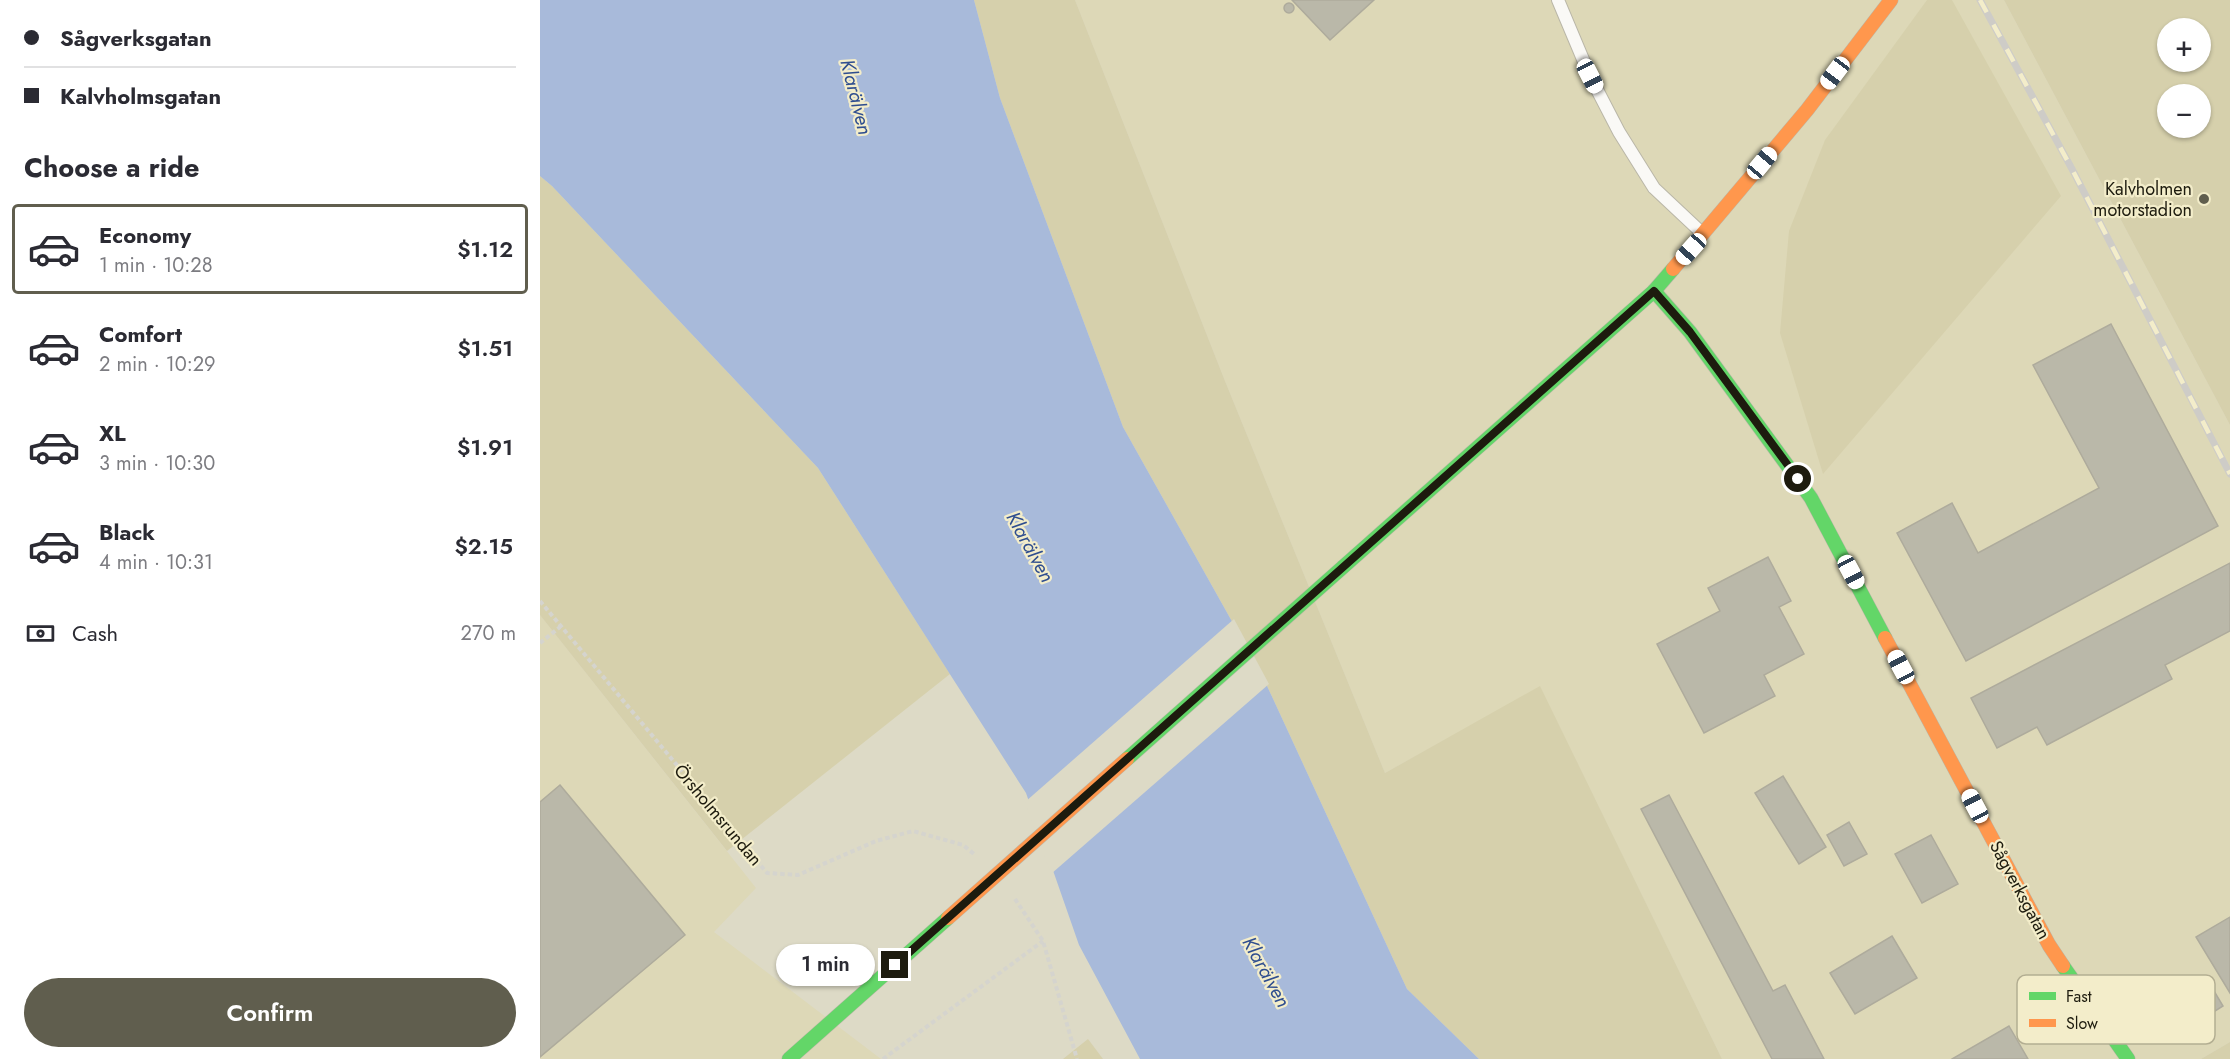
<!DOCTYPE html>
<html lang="en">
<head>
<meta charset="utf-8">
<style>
	body { margin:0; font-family:Jost,sans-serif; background:#f7f7f7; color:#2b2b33; height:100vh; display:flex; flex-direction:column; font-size:22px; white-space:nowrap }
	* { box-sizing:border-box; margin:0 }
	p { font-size:20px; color:#7c7c81 }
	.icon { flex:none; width:33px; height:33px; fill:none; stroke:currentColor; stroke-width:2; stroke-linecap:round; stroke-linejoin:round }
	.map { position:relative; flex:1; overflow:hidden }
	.drawer { display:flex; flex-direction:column; background:#fff; width:540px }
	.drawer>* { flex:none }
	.banner { display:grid; align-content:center; height:132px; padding:0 24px; background:#fff }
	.buttons { position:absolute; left:1617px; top:18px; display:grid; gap:12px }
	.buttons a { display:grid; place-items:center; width:54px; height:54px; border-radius:50%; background:#fff; box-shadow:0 2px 4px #0004; font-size:30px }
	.end { position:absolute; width:27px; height:27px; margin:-14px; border:8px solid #1d1b0e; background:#fff; box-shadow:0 0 0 3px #fff }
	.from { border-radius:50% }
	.bubble { position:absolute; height:42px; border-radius:21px; background:#fff; box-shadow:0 2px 4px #0004; font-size:20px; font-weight:600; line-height:42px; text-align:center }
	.car { position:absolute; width:18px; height:36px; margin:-18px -9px; border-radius:8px; box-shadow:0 0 4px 2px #0007; background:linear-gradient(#fff 24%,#345 0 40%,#fff 0 76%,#345 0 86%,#fff 0) }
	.banner b { display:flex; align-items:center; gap:21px; height:57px; font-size:22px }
	.banner b+b { border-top:2px solid #e1e1e2 }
	.banner i { width:15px; height:15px; background:#2b2b33 }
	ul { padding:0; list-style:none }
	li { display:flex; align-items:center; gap:18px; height:90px; margin:0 12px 9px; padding:0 12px; border:3px solid transparent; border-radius:6px }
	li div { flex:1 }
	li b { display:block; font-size:22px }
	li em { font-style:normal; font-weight:600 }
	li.active { border-color:#605e4e }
	li>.icon { width:54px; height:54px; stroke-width:1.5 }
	h2 { padding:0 24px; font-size:27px; line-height:72px }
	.pay { display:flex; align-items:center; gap:15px; height:66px; padding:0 24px; font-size:22px }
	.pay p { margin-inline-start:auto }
	.cta { display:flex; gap:12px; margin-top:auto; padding:12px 24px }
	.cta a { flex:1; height:69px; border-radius:36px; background:#605e4e; color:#fff; font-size:24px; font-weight:600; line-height:69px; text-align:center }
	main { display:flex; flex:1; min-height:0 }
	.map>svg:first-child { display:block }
	.built { fill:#ddd8b7 }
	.green { fill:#d6d0ac; fill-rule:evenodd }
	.water { fill:#a8bada }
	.pier { fill:#dddac6 }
	.building { fill:#bab8a9; stroke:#aeab9c; stroke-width:1.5 }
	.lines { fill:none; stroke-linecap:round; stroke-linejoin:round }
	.lane-casing { stroke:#bab7a8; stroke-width:14 }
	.fast-casing { stroke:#bab7a8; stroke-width:15 }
	.slow-casing { stroke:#bab7a8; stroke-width:15 }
	.path { stroke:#d5d4ce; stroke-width:4; stroke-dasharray:4.5 3; stroke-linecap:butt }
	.lane { stroke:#faf9f6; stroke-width:12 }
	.fast { stroke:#63d668; stroke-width:14 }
	.slow { stroke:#ff974d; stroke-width:14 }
	.rail-casing { stroke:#ceccc7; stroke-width:7 }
	.rail { stroke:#f3edca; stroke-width:4.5; stroke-dasharray:14; stroke-linecap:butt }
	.fast-bridge-casing { stroke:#bab7a8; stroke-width:15; stroke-linecap:butt }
	.slow-bridge-casing { stroke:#bab7a8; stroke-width:15; stroke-linecap:butt }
	.fast-bridge { stroke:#63d668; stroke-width:14 }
	.slow-bridge { stroke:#ff974d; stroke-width:14 }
	.route { stroke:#1d1b0e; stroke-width:8 }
	.poi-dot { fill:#605e4e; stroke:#f3edca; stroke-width:2 }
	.labels { text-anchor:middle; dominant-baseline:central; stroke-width:4.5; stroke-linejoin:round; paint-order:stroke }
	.poi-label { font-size:18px; fill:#1d1b0e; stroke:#f3edca; text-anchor:end }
	.street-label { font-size:18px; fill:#1d1b0e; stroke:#f3edca }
	.water-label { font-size:20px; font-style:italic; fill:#2f4e8f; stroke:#f3edca }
	.key { fill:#f3edca; stroke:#b3ae92; stroke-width:1.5 }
	.key-label { font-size:16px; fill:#1d1b0e }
</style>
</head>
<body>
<main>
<section class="drawer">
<div class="banner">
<b><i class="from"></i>Sågverksgatan</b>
<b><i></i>Kalvholmsgatan</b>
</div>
<h2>Choose a ride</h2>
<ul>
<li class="active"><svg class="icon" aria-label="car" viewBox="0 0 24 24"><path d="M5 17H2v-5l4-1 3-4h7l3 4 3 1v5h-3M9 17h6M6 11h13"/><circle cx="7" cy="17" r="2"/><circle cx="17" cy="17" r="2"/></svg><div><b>Economy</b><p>1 min · 10:28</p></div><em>$1.12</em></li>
<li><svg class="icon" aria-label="car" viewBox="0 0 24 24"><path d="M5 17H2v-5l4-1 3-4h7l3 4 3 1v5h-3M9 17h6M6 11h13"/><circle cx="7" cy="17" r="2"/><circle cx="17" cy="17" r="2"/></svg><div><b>Comfort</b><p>2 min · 10:29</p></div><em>$1.51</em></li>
<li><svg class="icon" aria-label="car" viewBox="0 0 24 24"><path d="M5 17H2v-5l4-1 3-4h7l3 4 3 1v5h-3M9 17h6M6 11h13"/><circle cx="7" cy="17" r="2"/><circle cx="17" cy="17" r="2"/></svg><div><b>XL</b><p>3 min · 10:30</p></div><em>$1.91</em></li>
<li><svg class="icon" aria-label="car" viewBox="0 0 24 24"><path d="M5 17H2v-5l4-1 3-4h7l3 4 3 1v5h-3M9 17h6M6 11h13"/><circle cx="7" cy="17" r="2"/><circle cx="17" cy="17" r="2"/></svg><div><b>Black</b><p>4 min · 10:31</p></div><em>$2.15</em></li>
</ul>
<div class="pay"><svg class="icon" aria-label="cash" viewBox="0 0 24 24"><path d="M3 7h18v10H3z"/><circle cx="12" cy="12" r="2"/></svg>Cash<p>270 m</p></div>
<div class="cta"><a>Confirm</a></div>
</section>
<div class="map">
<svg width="1690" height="1059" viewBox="0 0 1690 1059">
	<rect width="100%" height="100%" fill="#dddac6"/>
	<g class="built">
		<polygon points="535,0 1464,0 1690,425 1690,1042 1661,1059 1182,1059 1000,687 845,773 685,381"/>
		<polygon points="0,615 216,888 174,932 341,1059 0,1059"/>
	</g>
	<g class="green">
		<polygon points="434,0 535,0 685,381 845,773 1000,686 1182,1059 939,1059 867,989 722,675 583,427 460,98"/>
		<polygon points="1387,0 1412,0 1521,196 1283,474 1240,333 1249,231 1285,140"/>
		<path d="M1464 0H1690V425ZM1628 28H1660V62H1628ZM1628 94H1660V128H1628Z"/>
		<polygon points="0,176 12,186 278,468 410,674 187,851 0,615"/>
		<polygon points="548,1039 563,1059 523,1059"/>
		<polygon points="1690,1042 1690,1059 1661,1059"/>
	</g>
	<polygon class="water" points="0,0 434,0 460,98 583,427 722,675 867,989 939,1059 600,1059 539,945 486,793 278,468 12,186 0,176"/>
	<polygon class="pier" points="694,619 729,684 511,874 485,802"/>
	<g class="building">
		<polygon points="752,0 834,0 790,40"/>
		<circle cx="749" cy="8" r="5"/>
		<polygon points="1571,324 1678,526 1426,661 1357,533 1412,503 1438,553 1559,488 1493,365"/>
		<polygon points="1228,557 1251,601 1239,607 1264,654 1224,675 1235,696 1164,733 1117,644 1180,611 1168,588"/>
		<polygon points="1690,563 1690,631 1625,665 1632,679 1507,745 1497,727 1457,748 1431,698"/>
		<polygon points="1243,776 1286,847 1259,864 1215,793"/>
		<polygon points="20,785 145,935 0,1057 0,802"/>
		<polygon points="1129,795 1233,991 1245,985 1284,1059 1232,1059 1101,809"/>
		<polygon points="1309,822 1327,854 1304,866 1287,835"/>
		<polygon points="1391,835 1418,884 1382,903 1355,854"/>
		<polygon points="1690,917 1690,993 1656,937"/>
		<polygon points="1352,936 1377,978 1315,1014 1290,973"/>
		<polygon points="1671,986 1683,1006 1645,1030 1633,1010"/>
		<polygon points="1469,1026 1488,1059 1412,1059"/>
	</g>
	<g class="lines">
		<defs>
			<polyline id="lane" points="1018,0 1050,76 1079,132 1114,188 1163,234"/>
			<g id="fast">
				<polyline points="1114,291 1150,332 1271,498 1345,638"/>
				<polyline points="803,567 1114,291 1133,269"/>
				<polyline points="1523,966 1588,1059"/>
				<polyline points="249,1059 408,918"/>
			</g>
			<g id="slow">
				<polyline points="1133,269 1267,110 1351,0"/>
				<polyline points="1345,638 1509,945 1523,966"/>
			</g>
		</defs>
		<use href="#lane" class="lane-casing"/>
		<use href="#fast" class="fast-casing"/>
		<use href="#slow" class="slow-casing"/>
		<g class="path">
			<polyline points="0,601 227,873 258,875 336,841 373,831 423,845 434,854"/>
			<polyline points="0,643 20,627"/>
			<polyline points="475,899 503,941 537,1059"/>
			<polyline points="343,1059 503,941"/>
		</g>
		<use href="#lane" class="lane"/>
		<use href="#fast" class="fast"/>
		<use href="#slow" class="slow"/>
		<defs>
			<polyline id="rail" points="1440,0 1532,169 1690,474"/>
		</defs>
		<use href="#rail" class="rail-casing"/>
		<use href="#rail" class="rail"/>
		<defs>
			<polyline id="fast-bridge" points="587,759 803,567"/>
			<polyline id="slow-bridge" points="408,918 587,759"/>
		</defs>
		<use href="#fast-bridge" class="fast-bridge-casing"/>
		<use href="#slow-bridge" class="slow-bridge-casing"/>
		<use href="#fast-bridge" class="fast-bridge"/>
		<use href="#slow-bridge" class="slow-bridge"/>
	</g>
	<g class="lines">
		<polyline class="route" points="355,965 1114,291 1150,332 1258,479"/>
	</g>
	<circle class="poi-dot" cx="1664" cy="199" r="6"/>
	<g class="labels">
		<g class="poi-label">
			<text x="1652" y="189">Kalvholmen<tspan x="1652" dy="21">motorstadion</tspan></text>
		</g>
		<g class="street-label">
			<text transform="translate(178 815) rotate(50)">Örsholmsrundan</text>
			<text transform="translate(1480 890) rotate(62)">Sågverksgatan</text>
		</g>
		<g class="water-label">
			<text transform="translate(316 97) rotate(76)">Klarälven</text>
			<text transform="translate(490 547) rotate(61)">Klarälven</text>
			<text transform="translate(726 972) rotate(61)">Klarälven</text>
		</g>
	</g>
	<rect x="1477" y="975" width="198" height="69" rx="9" class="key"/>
	<rect x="1489" y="992" width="27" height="8" fill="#63d668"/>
	<rect x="1489" y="1019" width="27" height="8" fill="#ff974d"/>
	<g class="key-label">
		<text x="1526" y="1002">Fast</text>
		<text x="1526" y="1029">Slow</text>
	</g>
</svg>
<div class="buttons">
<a>+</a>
<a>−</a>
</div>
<i class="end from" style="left:1258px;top:479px"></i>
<i class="end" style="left:355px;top:965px"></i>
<div class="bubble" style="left:236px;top:944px;width:99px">1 min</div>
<i class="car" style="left:1295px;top:73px;rotate:217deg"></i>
<i class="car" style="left:1050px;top:76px;rotate:153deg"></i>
<i class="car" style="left:1222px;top:163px;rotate:40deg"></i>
<i class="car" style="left:1151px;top:249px;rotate:222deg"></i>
<i class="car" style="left:1311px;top:572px;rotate:152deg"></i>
<i class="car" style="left:1361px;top:667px;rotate:332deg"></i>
<i class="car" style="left:1435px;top:806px;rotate:332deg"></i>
</div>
</main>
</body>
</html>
